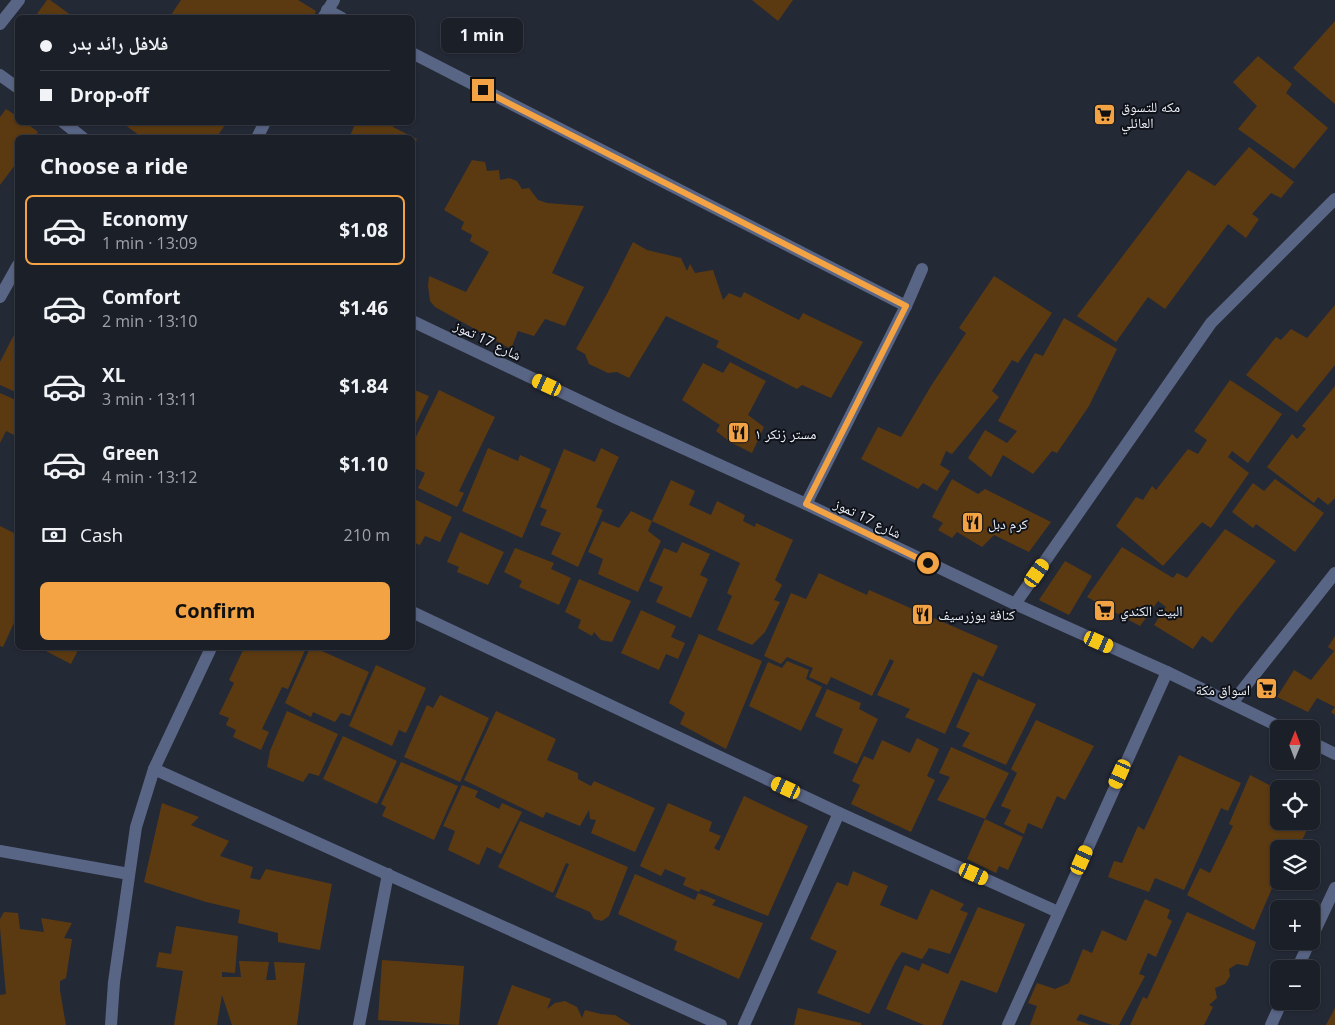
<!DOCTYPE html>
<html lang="en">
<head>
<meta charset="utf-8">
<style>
	body { margin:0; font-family:"Open Sans","Noto Naskh Arabic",sans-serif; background:#282c34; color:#f1f3f6; height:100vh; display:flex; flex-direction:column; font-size:19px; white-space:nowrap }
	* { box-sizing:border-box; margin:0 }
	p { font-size:16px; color:#a0a2a8 }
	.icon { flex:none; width:28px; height:28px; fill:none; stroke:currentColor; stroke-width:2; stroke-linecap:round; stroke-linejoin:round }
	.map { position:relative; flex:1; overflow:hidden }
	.side { position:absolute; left:15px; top:135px; width:400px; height:515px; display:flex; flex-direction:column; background:#1b1f28; border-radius:8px; box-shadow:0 1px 4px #0004,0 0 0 1px #393d45 }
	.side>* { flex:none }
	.top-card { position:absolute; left:15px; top:15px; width:400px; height:110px; border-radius:8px; box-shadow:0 1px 4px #0004,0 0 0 1px #393d45; display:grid; align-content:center; height:110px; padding:0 25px; background:#1b1f28 }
	.needle { width:32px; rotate:1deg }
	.controls { position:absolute; left:1270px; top:720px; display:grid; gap:10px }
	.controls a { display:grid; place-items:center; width:50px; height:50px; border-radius:8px; background:#1b1f28; box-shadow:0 1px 4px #0004,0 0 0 1px #393d45; font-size:25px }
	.end { position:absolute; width:22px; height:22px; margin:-11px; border:6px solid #f4a344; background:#111; box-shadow:0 0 0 2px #111 }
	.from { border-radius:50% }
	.bubble { position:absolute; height:35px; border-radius:8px; background:#1b1f28; box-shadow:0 1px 4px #0004,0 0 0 1px #393d45; font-size:16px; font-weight:700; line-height:35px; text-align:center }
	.car { position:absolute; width:15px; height:30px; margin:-15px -8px; border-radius:6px; box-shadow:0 0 4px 1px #0007; background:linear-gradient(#f5c518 24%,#345 0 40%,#f5c518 0 76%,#345 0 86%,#f5c518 0) }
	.top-card b { display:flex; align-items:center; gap:18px; height:48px; font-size:19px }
	.top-card b+b { border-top:1px solid #393d45 }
	.top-card i { width:12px; height:12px; background:#f1f3f6 }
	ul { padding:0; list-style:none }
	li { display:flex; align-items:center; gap:15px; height:70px; margin:0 10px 8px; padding:0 15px; border:2px solid transparent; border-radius:8px }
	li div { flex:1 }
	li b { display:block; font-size:19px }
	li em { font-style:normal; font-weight:700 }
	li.active { border-color:#f4a344 }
	li>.icon { width:45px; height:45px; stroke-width:1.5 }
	h2 { padding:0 25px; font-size:22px; line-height:60px }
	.pay { display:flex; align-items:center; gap:12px; height:55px; padding:0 25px; font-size:19px }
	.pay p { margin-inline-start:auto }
	.cta { display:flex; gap:10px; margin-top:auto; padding:10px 25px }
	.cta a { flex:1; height:58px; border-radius:8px; background:#f4a344; color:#111; font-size:20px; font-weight:700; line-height:58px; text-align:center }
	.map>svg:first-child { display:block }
	.building { fill:#5b3a12 }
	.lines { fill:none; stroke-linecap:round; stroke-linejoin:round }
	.minor { stroke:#596585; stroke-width:12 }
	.route { stroke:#f4a344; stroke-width:6 }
	.labels { text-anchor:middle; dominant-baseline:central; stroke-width:4; stroke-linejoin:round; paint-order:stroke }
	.poi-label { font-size:14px; fill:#eff3fc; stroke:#0f1218; text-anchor:start }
	.street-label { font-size:14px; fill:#eff3fc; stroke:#0f1218 }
</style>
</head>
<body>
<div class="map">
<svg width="1335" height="1025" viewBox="0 0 1335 1025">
	<rect width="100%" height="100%" fill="#242936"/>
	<g class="building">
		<polygon points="47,0 50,0 75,18 34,18"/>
		<polygon points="181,0 298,0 316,11 313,18 169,18"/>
		<polygon points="752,0 793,0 778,21"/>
		<polygon points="1335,21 1335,104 1293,68"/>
		<polygon points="1258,56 1292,84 1286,93 1328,128 1294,169 1238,129 1257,106 1233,82"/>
		<polygon points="6,109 18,117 18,122 25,122 38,132 34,138 18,138 18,161 0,185 0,117"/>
		<polygon points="121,122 227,122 216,138 143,138"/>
		<polygon points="356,122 393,122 393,127 417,139 412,149 412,138 349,138"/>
		<polygon points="1249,147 1294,182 1281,198 1271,193 1252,214 1259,219 1246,238 1228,224 1165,309 1148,297 1116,342 1077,316 1188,170 1215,186"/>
		<polygon points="472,160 485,162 487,171 499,170 500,180 509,178 517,181 522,189 529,188 538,200 547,203 584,206 552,273 584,287 565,326 545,319 534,336 518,331 511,349 435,307 430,301 428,286 429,276 466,292 489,252 470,241 472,235 461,229 464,222 444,210"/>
		<polygon points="633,242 647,250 681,258 687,271 690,264 695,273 713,270 723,300 729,293 741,298 744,292 799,320 803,313 863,342 831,398 802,385 797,389 716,347 719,341 666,316 629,378 617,372 608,373 589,364 585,354 576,349 607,294"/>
		<polygon points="994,276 1052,313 1018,363 1012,360 992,391 999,397 952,454 946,451 940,465 950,471 937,491 923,483 918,489 861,459 878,427 901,437 931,386 966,333 959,328"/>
		<polygon points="1335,305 1335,365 1297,412 1246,375 1276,337 1281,340 1291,329 1307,338"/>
		<polygon points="1064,318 1117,349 1089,406 1057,453 1052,451 1033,474 1003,455 991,477 968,458 985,430 1007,443 1017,431 998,421 1035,353 1043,356"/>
		<polygon points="18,327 18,393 0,385 0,362"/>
		<polygon points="730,362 766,381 748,415 764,427 752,453 730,442 716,431 720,425 682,400 703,363 723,373"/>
		<polygon points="1230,380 1282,414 1248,463 1232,451 1228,457 1249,473 1211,528 1202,522 1163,566 1116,526 1136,497 1143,500 1152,486 1156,490 1188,449 1198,454 1207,440 1194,431"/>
		<polygon points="1335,386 1335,498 1328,505 1318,497 1314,503 1267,467 1292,434 1297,439 1306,429 1302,426"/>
		<polygon points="412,389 429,396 412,431"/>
		<polygon points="439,390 495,417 459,491 464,493 457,507 418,488 425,473 412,467 412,445"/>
		<polygon points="0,393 18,401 18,437 6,431 0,443"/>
		<polygon points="488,448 518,461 520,455 551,469 522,538 462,511"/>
		<polygon points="601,448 619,457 596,507 603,510 578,567 551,554 561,533 540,525 547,510 540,507 564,449 595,462"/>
		<polygon points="952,479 978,494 985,489 1051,522 1029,552 994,535 982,547 957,532 952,538 938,530 943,523 932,517"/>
		<polygon points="1275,479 1324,513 1295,552 1256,524 1253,528 1232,512 1253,483 1264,491"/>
		<polygon points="671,480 695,491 689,505 711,515 717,501 745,515 743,521 755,527 756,523 793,540 775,580 782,585 774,600 780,602 765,632 752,645 717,630 732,596 727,593 740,563 652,521 648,531 661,541 638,592 598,574 603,559 588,552 602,521 619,528 631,511 652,521"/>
		<polygon points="412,498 452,517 440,542 425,536 420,545 412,542"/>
		<polygon points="0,526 18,535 18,614 3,647 0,646"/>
		<polygon points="1225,529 1276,561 1235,612 1212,643 1202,636 1193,649 1154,625 1166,607 1158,601 1140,626 1087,597 1122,547 1173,578 1177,573 1187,578"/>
		<polygon points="460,532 504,552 488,585 457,572 459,567 447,562"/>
		<polygon points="682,542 710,554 700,575 708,579 691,618 656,602 663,587 649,581 664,548 677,553"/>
		<polygon points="515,548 554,563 551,569 571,578 559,605 519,587 522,581 504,572"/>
		<polygon points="1065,561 1092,576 1069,615 1039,600"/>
		<polygon points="819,573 867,595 869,590 998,646 983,677 973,672 945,734 905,717 910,709 877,695 894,661 890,659 872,696 831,677 827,685 809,677 813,668 787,657 781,664 764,656 791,593 806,599"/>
		<polygon points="579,579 631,601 612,642 601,640 594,632 592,636 578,628 581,620 565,612"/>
		<polygon points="641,610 676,626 671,637 685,643 678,659 666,654 659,670 621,653"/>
		<polygon points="699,634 762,661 726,749 680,724 685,713 669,703"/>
		<polygon points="1335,636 1335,715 1331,712 1335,707 1317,698 1308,712 1277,697 1294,670 1311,680 1334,651 1328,647"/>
		<polygon points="40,648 79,648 71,664"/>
		<polygon points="244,648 306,648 288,689 282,687 262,729 269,732 261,750 233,737 236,730 226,725 229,718 219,714 234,683 229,680"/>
		<polygon points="310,648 315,648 369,672 350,716 341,713 335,722 313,712 311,717 285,703"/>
		<polygon points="787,661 809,670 806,679 822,687 801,731 749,706 768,662 782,668"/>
		<polygon points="376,665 426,688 406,733 399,730 392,746 349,726"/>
		<polygon points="978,679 1036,704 1006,765 962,746 970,733 956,727"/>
		<polygon points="827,689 861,703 859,709 878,719 857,764 833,753 843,729 815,716"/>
		<polygon points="440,695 489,718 460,782 404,757 427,705 433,708"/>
		<polygon points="287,711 338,734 319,776 309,773 303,782 267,767 270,751"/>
		<polygon points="496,711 556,739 547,760 578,773 578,779 591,786 594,781 655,808 635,852 591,833 596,820 590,819 589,810 580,826 546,812 543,818 464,780"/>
		<polygon points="1036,720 1094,746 1065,800 1057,796 1042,829 1028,823 1024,834 1004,824 1011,810 1001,806 1017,773 1011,769"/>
		<polygon points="343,736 397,761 377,804 323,779"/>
		<polygon points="917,738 939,749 927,776 935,780 911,832 851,804 860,785 852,781 864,756 873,760 882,740 910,753"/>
		<polygon points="951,747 1009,773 985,819 937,800 950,777 939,773"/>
		<polygon points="1179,755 1241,783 1228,811 1221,808 1184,890 1155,878 1149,892 1108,877 1114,861 1122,863 1138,826 1144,830"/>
		<polygon points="401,762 458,786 434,840 382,816 386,807 381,804"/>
		<polygon points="1250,775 1279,790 1279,821 1311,821 1298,849 1279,849 1279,872 1254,930 1187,895 1200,868 1210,873 1233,826 1229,824"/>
		<polygon points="462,785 478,791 475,797 499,809 502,803 522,812 501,854 487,847 479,865 448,850 455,831 443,826"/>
		<polygon points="744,796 808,826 768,916 701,889 699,892 683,885 686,878 665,869 661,876 640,866 668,803 712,822 709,831 721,836 714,848 719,851"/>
		<polygon points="1311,798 1319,802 1311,820"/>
		<polygon points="162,803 199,817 191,825 229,841 220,856 253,867 250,878 260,880 266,869 332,884 320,950 278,942 278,933 238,923 240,910 206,902 144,882"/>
		<polygon points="985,819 1023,837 1008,870 999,866 996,873 967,859"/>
		<polygon points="520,821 628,867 609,916 602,921 594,919 590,912 555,897 569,864 566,863 553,893 498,867"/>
		<polygon points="853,871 888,886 880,905 917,920 931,889 964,904 960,910 968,913 950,954 929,948 922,959 902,952 895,962 869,1014 817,993 837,951 810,939 837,882 848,886"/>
		<polygon points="635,874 695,900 698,893 716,900 712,905 763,923 739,979 674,950 677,941 618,914"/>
		<polygon points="1145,899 1170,910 1167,918 1172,921 1156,957 1148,953 1139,974 1145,976 1119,1025 1112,1025 1080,1014 1076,1020 1091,1025 1030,1025 1037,1006 1028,1003 1037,983 1055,989 1069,983 1083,949 1092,953 1102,930 1126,941"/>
		<polygon points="978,907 1025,924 997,993 961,980 942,1025 924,1025 886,1009 905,965 919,971 922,963 948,974"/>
		<polygon points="4,912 18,913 20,929 44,932 41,918 72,923 64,938 72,939 66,978 60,981 60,991 66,1025 0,1025 0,995 6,994 0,928 0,919"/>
		<polygon points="1187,912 1256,942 1248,966 1237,964 1229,969 1230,976 1225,984 1215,988 1217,998 1209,1005 1213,1007 1204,1025 1130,1025 1143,997 1147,999"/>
		<polygon points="176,926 238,936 235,973 222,972 222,977 241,977 239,961 269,962 266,980 276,980 274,962 305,963 297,1025 232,1025 222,995 217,1025 174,1025 183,971 156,967 159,952 171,954"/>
		<polygon points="382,960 464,966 459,1025 378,1020"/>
		<polygon points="512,985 551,999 547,1009 555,1003 565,1001 577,1007 582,1018 585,1010 601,1014 615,1015 631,1025 497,1025"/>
		<polygon points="798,1008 861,1023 861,1025 794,1025"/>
		<polygon points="1335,1008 1335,1025 1326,1025"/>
	</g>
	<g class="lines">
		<g class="minor">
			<polyline points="327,10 342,18"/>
			<polyline points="323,18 334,0"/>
			<polyline points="0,24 19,0"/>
			<polyline points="412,53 906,306"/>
			<polyline points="0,75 18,88"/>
			<polyline points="63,122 83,138"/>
			<polyline points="257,138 265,122"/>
			<polyline points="0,297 18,265"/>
			<polyline points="412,321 614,417 806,504 1015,604 1167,672 1284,729"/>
			<polyline points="806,504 906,306 922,269"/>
			<polyline points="1015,604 1211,323 1335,199"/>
			<polyline points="412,612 839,813 1058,912"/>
			<polyline points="1232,703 1335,573"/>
			<polyline points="1311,742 1335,754"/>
			<polyline points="154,769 721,1025"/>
			<polyline points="0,851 129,874"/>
			<polyline points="1311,939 1335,888"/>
			<polyline points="1297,969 1310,941"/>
			<polyline points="111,1025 114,982 136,827 154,769 211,648"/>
			<polyline points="359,1025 388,874"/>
			<polyline points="744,1025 839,813"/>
			<polyline points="1008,1025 1167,672"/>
			<polyline points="1271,1025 1282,1001"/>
		</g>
	</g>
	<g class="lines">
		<polyline class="route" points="483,90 906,306 806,504 928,563"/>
	</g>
	<defs>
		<symbol id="supermarket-square" viewBox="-11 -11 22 22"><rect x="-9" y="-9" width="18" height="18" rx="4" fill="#f4a344" stroke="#0f1218"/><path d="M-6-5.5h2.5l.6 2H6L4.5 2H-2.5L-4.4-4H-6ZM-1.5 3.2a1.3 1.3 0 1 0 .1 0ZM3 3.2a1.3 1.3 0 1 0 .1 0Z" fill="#111"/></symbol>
		<symbol id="restaurant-square" viewBox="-11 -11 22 22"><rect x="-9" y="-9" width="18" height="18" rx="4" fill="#f4a344" stroke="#0f1218"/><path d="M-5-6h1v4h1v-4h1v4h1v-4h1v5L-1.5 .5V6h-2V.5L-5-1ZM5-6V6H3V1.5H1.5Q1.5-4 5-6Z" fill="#111"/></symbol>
	</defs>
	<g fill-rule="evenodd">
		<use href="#supermarket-square" x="1092" y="102" width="25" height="25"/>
		<use href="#restaurant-square" x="726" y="420" width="25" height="25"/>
		<use href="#restaurant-square" x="960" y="510" width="25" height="25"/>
		<use href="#supermarket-square" x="1092" y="598" width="25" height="25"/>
		<use href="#restaurant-square" x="910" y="602" width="25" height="25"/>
		<use href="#supermarket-square" x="1254" y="676" width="25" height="25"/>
	</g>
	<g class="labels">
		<g class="poi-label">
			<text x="1121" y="106">مكه للتسوق<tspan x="1121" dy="16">العائلي</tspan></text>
			<text x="755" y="433">مستر زنكر ١</text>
			<text x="988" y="523">كرم دبل</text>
			<text x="1120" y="610">البيت الكندي</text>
			<text x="938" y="614">كنافة يوزرسيف</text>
			<text x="1250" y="689" text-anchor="end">اسواق مكة</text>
		</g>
		<g class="street-label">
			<text transform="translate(488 340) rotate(26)">شارع 17 تموز</text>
			<text transform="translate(868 518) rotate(26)">شارع 17 تموز</text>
		</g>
	</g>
</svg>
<div class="controls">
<a><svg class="needle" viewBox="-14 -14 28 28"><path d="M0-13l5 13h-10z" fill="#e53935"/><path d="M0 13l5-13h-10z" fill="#a0a2a8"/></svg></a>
<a><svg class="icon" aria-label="locate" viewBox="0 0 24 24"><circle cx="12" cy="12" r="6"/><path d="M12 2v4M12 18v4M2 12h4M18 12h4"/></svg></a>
<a><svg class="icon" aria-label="layers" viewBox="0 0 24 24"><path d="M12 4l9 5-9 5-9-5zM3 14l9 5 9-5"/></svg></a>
<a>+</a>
<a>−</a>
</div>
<i class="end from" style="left:928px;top:563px"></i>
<i class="end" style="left:483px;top:90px"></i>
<div class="bubble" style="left:441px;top:18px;width:82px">1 min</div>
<i class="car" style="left:547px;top:385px;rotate:295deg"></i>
<i class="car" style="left:1037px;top:573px;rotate:35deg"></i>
<i class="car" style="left:1099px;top:642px;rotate:114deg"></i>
<i class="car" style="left:1120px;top:774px;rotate:204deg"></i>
<i class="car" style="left:786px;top:788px;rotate:295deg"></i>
<i class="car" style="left:1082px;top:860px;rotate:24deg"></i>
<i class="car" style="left:974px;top:874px;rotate:114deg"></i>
<div class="top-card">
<b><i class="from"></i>فلافل رائد بدر</b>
<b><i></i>Drop-off</b>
</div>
<section class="side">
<h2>Choose a ride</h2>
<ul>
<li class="active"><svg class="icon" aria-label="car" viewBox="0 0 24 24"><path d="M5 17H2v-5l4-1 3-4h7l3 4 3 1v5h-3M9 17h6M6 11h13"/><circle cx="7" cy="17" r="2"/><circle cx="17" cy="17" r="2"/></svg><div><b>Economy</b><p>1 min · 13:09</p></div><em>$1.08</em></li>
<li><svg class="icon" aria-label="car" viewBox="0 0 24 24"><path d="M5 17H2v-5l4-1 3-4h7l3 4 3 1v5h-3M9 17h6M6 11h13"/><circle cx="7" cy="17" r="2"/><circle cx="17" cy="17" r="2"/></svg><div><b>Comfort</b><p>2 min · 13:10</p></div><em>$1.46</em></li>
<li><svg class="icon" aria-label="car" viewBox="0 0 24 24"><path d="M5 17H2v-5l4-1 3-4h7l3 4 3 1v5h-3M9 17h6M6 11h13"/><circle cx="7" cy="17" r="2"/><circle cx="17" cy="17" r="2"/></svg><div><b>XL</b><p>3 min · 13:11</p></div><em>$1.84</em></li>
<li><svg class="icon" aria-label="car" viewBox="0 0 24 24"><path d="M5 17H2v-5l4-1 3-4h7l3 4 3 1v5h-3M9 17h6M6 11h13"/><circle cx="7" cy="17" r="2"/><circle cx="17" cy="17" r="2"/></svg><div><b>Green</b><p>4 min · 13:12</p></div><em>$1.10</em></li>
</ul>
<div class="pay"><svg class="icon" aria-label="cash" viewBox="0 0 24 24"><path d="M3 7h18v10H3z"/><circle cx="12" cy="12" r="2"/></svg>Cash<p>210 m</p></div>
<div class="cta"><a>Confirm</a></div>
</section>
</div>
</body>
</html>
